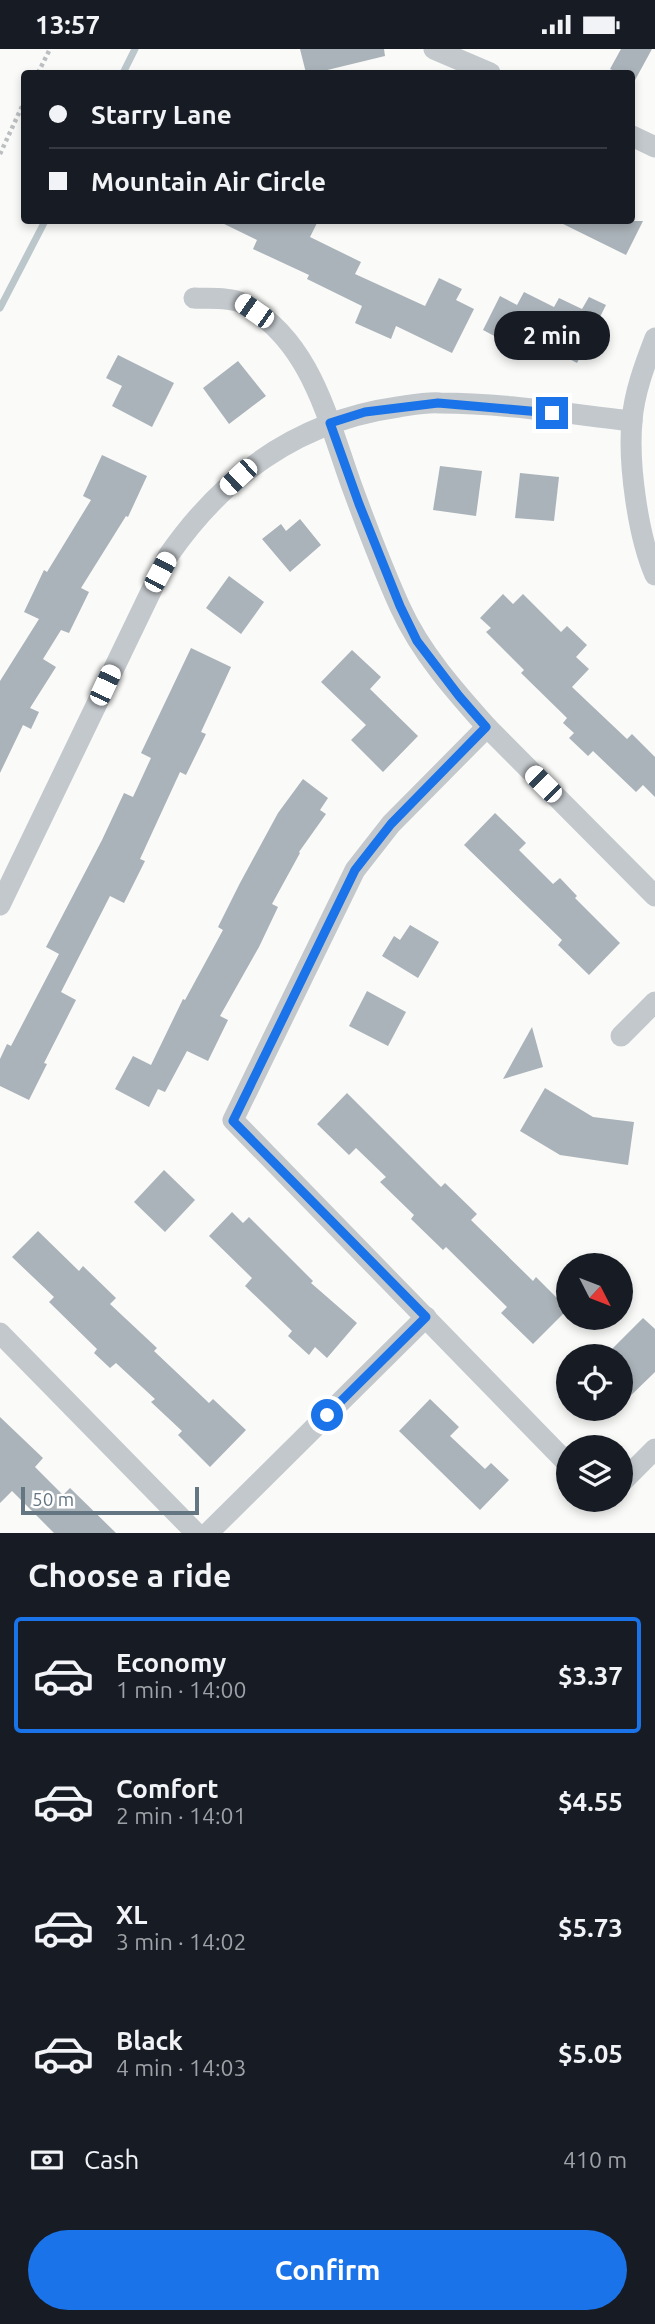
<!DOCTYPE html>
<html lang="en">
<head>
<meta charset="utf-8">
<style>
	body { margin:0; font-family:Ubuntu,sans-serif; background:#20242c; color:#f1f3f6; height:100vh; display:flex; flex-direction:column; font-size:26px; white-space:nowrap }
	* { box-sizing:border-box; margin:0 }
	p { font-size:23px; color:#9ea1a6 }
	.icon { flex:none; width:38px; height:38px; fill:none; stroke:currentColor; stroke-width:2; stroke-linecap:round; stroke-linejoin:round }
	.map { position:relative; height:1484px; overflow:hidden }
	.details { display:flex; flex-direction:column; background:#171b24; flex:1 }
	.details>* { flex:none }
	.banner { position:absolute; left:21px; top:21px; width:614px; height:154px; border-radius:7px; box-shadow:0 4px 10px #0003; display:grid; align-content:center; height:154px; padding:0 28px; background:#171b24 }
	.needle { width:46px; rotate:132deg }
	.controls { position:absolute; left:556px; top:1204px; display:grid; gap:14px }
	.controls a { display:grid; place-items:center; width:77px; height:77px; border-radius:50%; background:#171b24; box-shadow:0 4px 10px #0003; font-size:35px }
	.scale { position:absolute; left:21px; bottom:18px; width:178px; box-sizing:border-box; padding-left:7px; border:4px solid #657683; border-top:0; font-size:19px; line-height:24px; white-space:nowrap; color:#657683; -webkit-text-stroke:5px #fff; paint-order:stroke }
	.end { position:absolute; width:32px; height:32px; margin:-16px; border:9px solid #1a73e8; background:#fff; box-shadow:0 0 0 4px #fff }
	.from { border-radius:50% }
	.bubble { position:absolute; height:49px; border-radius:24px; background:#171b24; box-shadow:0 4px 10px #0003; font-size:23px; font-weight:600; line-height:49px; text-align:center }
	.car { position:absolute; width:21px; height:42px; margin:-21px -10px; border-radius:9px; box-shadow:0 0 5px 2px #0007; background:linear-gradient(#fff 24%,#345 0 40%,#fff 0 76%,#345 0 86%,#fff 0) }
	.banner b { display:flex; align-items:center; gap:24px; height:66px; font-size:26px }
	.banner b+b { border-top:2px solid #363941 }
	.banner i { width:18px; height:18px; background:#f1f3f6 }
	ul { padding:0; list-style:none }
	li { display:flex; align-items:center; gap:21px; height:116px; margin:0 14px 10px; padding:0 14px; border:4px solid transparent; border-radius:7px }
	li div { flex:1 }
	li b { display:block; font-size:26px }
	li em { font-style:normal; font-weight:600 }
	li.active { border-color:#1a73e8 }
	li>.icon { width:63px; height:63px; stroke-width:1.5 }
	h2 { padding:0 28px; font-size:32px; line-height:84px }
	.pay { display:flex; align-items:center; gap:18px; height:77px; padding:0 28px; font-size:26px }
	.pay p { margin-inline-start:auto }
	.cta { display:flex; gap:14px; margin-top:auto; padding:14px 28px }
	.cta a { flex:1; height:80px; border-radius:42px; background:#1a73e8; color:#fff; font-size:28px; font-weight:600; line-height:80px; text-align:center }
	.status { display:flex; justify-content:space-between; align-items:center; height:49px; padding:0 35px; background:#171b24; direction:ltr }
	.status svg { height:19px; fill:currentColor }
	.map>svg:first-child { display:block }
	.lines { fill:none; stroke-linecap:round; stroke-linejoin:round }
	.stream { stroke:#bbc7cb; stroke-width:7 }
	.building { fill:#aab3b9 }
	.path { stroke:#bbbfc2; stroke-width:4.5; stroke-dasharray:3.5 3.5; stroke-linecap:butt }
	.street { stroke:#c3c8cc; stroke-width:21 }
	.route { stroke:#1a73e8; stroke-width:9 }
</style>
</head>
<body>
<div class="status"><b>13:57</b><svg viewBox="0 0 49 12"><path d="M0 12V9h3v3zM5 12V6h3v6zM10 12V3h3v9zM15 12V0h3v12zM26 1h20v11H26zM47 4h2v5h-2z"/></svg></div>
<div class="map">
<svg width="655" height="1484" viewBox="0 0 655 1484">
	<rect width="100%" height="100%" fill="#fafaf8"/>
	<g class="lines">
		<g class="stream">
			<polyline points="123,24 135,0"/>
			<polyline points="0,259 45,172"/>
		</g>
	</g>
	<g class="building">
		<polygon points="300,0 384,0 385,7 315,24 306,24"/>
		<polygon points="621,0 652,0 634,33 632,24 619,24 610,20"/>
		<polygon points="218,172 318,172 310,188 361,213 355,225 425,257 439,229 462,240 456,251 474,260 452,304 396,277 391,290 355,274 362,257 307,230 309,226 253,200 257,191"/>
		<polygon points="557,172 643,172 626,206"/>
		<polygon points="524,243 554,258 559,249 582,260 589,248 606,256 577,314 525,287 519,300 483,281 500,247 517,256"/>
		<polygon points="118,306 174,334 152,378 112,357 122,337 106,329"/>
		<polygon points="238,312 266,347 229,375 203,339"/>
		<polygon points="102,406 147,427 128,468 126,467 81,539 89,543 69,584 61,581 43,610 56,618 30,659 39,663 31,680 23,676 0,724 0,632 39,570 24,563 44,521 47,523 91,451 83,447"/>
		<polygon points="440,417 482,422 476,467 433,461"/>
		<polygon points="520,424 559,428 554,472 515,469"/>
		<polygon points="300,470 321,496 290,523 262,490 281,475 286,482"/>
		<polygon points="229,527 264,553 241,585 206,559"/>
		<polygon points="503,545 513,555 523,545 561,583 567,577 587,596 576,608 589,620 572,638 627,690 632,685 655,708 655,748 643,736 636,743 593,702 588,707 569,689 574,684 563,674 567,669 521,624 524,621 486,583 491,579 480,569"/>
		<polygon points="191,599 231,618 201,683 206,685 186,726 180,723 140,810 145,812 124,854 110,847 61,943 76,951 44,1014 47,1015 29,1051 0,1037 0,1010 7,995 11,997 59,905 46,898 102,791 124,744 133,748 151,709 141,704"/>
		<polygon points="352,601 381,628 370,640 418,687 383,723 351,691 366,676 321,633"/>
		<polygon points="303,730 328,749 320,761 326,765 299,803 300,804 272,855 278,858 259,898 220,967 228,971 208,1012 187,1002 165,1043 158,1040 149,1058 115,1040 133,1007 151,1016 183,950 185,951 223,881 218,878 240,834 278,764"/>
		<polygon points="495,764 526,794 519,801 553,835 560,829 577,847 575,849 620,894 589,926 558,896 562,891 464,796"/>
		<polygon points="410,876 439,893 418,929 382,907 394,887 400,891"/>
		<polygon points="367,942 406,963 388,997 349,977"/>
		<polygon points="532,978 543,1018 503,1030"/>
		<polygon points="545,1039 593,1068 634,1073 628,1116 560,1106 520,1082"/>
		<polygon points="347,1044 441,1138 445,1134 477,1165 471,1171 533,1232 536,1228 568,1260 533,1295 501,1264 507,1258 446,1198 443,1201 411,1170 414,1166 380,1133 386,1128 356,1099 349,1106 317,1075"/>
		<polygon points="164,1121 195,1151 165,1183 134,1153"/>
		<polygon points="232,1163 243,1174 249,1168 313,1232 311,1234 357,1274 327,1309 315,1298 309,1306 288,1287 292,1282 245,1237 252,1229 209,1187"/>
		<polygon points="38,1182 79,1222 83,1217 116,1249 110,1255 157,1299 154,1302 209,1354 213,1350 246,1381 210,1418 178,1386 182,1382 151,1353 155,1350 116,1314 110,1319 94,1304 97,1300 49,1253 54,1248 12,1208"/>
		<polygon points="643,1269 655,1280 655,1323 621,1356 621,1307 612,1300"/>
		<polygon points="430,1350 459,1378 450,1387 485,1420 491,1414 509,1431 480,1461 399,1382"/>
		<polygon points="0,1368 43,1409 35,1418 63,1446 70,1439 116,1484 54,1484 12,1442 0,1454"/>
	</g>
	<g class="lines">
		<g class="path">
			<polyline points="38,24 50,0"/>
			<polyline points="0,105 24,53"/>
		</g>
		<g class="street">
			<polyline points="434,0 490,24"/>
			<polyline points="632,87 655,98"/>
			<path d="M194 249C208 250 230 248 242 254 310 290 327 368 351 435 366 476 382 518 400 558 421 604 454 641 487 678"/>
			<path d="M655 289C645 315 634 344 632 372 628 415 638 487 655 526"/>
			<path d="M0 856 168 507C224 426 298 372 398 358 412 356 426 353 440 354 504 354 569 365 632 372"/>
			<polyline points="621,987 655,953"/>
			<polyline points="0,1284 196,1484"/>
			<polyline points="569,1416 233,1071 355,821 391,775 487,678 655,847"/>
			<polyline points="621,1434 655,1400"/>
			<polyline points="603,1451 604,1451"/>
			<polyline points="208,1484 426,1268"/>
		</g>
	</g>
	<g class="lines">
		<polyline class="route" points="327,1366 426,1268 233,1072 355,821 391,775 486,678 459,647 417,592 400,557 359,455 330,374 365,363 438,354 552,364"/>
	</g>
</svg>
<div class="controls">
<a><svg class="needle" viewBox="-14 -14 28 28"><path d="M0-13l5 13h-10z" fill="#e53935"/><path d="M0 13l5-13h-10z" fill="#9ea1a6"/></svg></a>
<a><svg class="icon" aria-label="locate" viewBox="0 0 24 24"><circle cx="12" cy="12" r="6"/><path d="M12 2v4M12 18v4M2 12h4M18 12h4"/></svg></a>
<a><svg class="icon" aria-label="layers" viewBox="0 0 24 24"><path d="M12 4l9 5-9 5-9-5zM3 14l9 5 9-5"/></svg></a>
</div>
<div class="scale">50 m</div>
<i class="end from" style="left:327px;top:1366px"></i>
<i class="end" style="left:552px;top:364px"></i>
<div class="bubble" style="left:494px;top:262px;width:116px">2 min</div>
<i class="car" style="left:254px;top:262px;rotate:305deg"></i>
<i class="car" style="left:238px;top:428px;rotate:227deg"></i>
<i class="car" style="left:160px;top:523px;rotate:28deg"></i>
<i class="car" style="left:105px;top:636px;rotate:25deg"></i>
<i class="car" style="left:543px;top:735px;rotate:315deg"></i>
<div class="banner">
<b><i class="from"></i>Starry Lane</b>
<b><i></i>Mountain Air Circle</b>
</div>
</div>
<section class="details">
<h2>Choose a ride</h2>
<ul>
<li class="active"><svg class="icon" aria-label="car" viewBox="0 0 24 24"><path d="M5 17H2v-5l4-1 3-4h7l3 4 3 1v5h-3M9 17h6M6 11h13"/><circle cx="7" cy="17" r="2"/><circle cx="17" cy="17" r="2"/></svg><div><b>Economy</b><p>1 min · 14:00</p></div><em>$3.37</em></li>
<li><svg class="icon" aria-label="car" viewBox="0 0 24 24"><path d="M5 17H2v-5l4-1 3-4h7l3 4 3 1v5h-3M9 17h6M6 11h13"/><circle cx="7" cy="17" r="2"/><circle cx="17" cy="17" r="2"/></svg><div><b>Comfort</b><p>2 min · 14:01</p></div><em>$4.55</em></li>
<li><svg class="icon" aria-label="car" viewBox="0 0 24 24"><path d="M5 17H2v-5l4-1 3-4h7l3 4 3 1v5h-3M9 17h6M6 11h13"/><circle cx="7" cy="17" r="2"/><circle cx="17" cy="17" r="2"/></svg><div><b>XL</b><p>3 min · 14:02</p></div><em>$5.73</em></li>
<li><svg class="icon" aria-label="car" viewBox="0 0 24 24"><path d="M5 17H2v-5l4-1 3-4h7l3 4 3 1v5h-3M9 17h6M6 11h13"/><circle cx="7" cy="17" r="2"/><circle cx="17" cy="17" r="2"/></svg><div><b>Black</b><p>4 min · 14:03</p></div><em>$5.05</em></li>
</ul>
<div class="pay"><svg class="icon" aria-label="cash" viewBox="0 0 24 24"><path d="M3 7h18v10H3z"/><circle cx="12" cy="12" r="2"/></svg>Cash<p>410 m</p></div>
<div class="cta"><a>Confirm</a></div>
</section>
</body>
</html>
